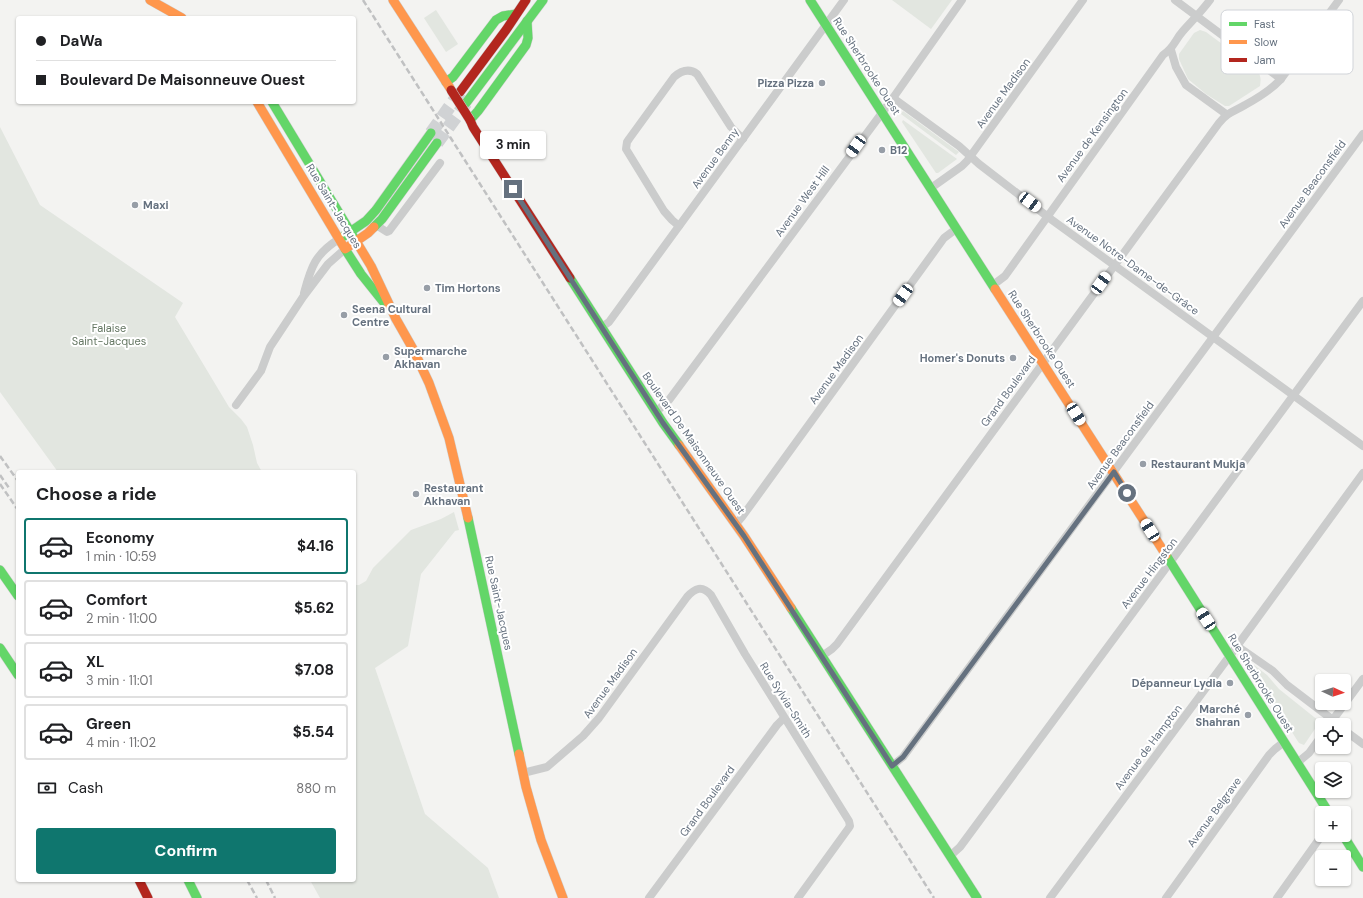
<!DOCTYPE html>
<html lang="en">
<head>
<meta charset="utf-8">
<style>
	body { margin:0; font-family:"DM Sans",sans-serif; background:#f2f2f2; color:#202124; height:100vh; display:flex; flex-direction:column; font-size:15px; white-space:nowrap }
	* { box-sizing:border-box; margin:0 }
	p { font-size:13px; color:#757577 }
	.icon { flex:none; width:22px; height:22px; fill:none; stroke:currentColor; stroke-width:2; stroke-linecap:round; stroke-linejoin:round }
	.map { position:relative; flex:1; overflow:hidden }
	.side { position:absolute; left:16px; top:470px; width:340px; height:412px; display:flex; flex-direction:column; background:#fff; border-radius:4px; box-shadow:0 1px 3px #0004 }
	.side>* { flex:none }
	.top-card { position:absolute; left:16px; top:16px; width:340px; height:88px; border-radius:4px; box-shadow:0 1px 3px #0004; display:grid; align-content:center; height:88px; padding:0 20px; background:#fff }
	.needle { width:26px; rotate:94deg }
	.tools { position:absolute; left:1315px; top:674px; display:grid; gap:8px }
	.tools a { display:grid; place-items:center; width:36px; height:36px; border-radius:4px; background:#fff; box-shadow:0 1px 3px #0004; font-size:20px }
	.end { position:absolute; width:18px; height:18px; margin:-9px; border:5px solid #65717f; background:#fff; box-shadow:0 0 0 2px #fff }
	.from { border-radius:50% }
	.bubble { position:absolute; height:28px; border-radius:4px; background:#fff; box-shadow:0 1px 3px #0004; font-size:13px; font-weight:700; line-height:28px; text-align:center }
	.car { position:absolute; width:12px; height:24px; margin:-12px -6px; border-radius:5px; box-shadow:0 0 3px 1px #0007; background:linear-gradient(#fff 24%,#345 0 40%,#fff 0 76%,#345 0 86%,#fff 0) }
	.top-card b { display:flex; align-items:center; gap:14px; height:38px; font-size:15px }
	.top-card b+b { border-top:1px solid #e0e0e0 }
	.top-card i { width:10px; height:10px; background:#202124 }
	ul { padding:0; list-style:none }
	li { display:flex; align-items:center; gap:12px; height:56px; margin:0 8px 6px; padding:0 12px; border:2px solid #e0e0e0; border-radius:4px }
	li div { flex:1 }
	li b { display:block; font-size:15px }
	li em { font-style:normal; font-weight:700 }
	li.active { border-color:#0f766e }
	li>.icon { width:36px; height:36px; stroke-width:1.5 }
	h2 { padding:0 20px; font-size:18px; line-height:48px }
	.pay { display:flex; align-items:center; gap:10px; height:44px; padding:0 20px; font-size:15px }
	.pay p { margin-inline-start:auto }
	.button { display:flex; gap:8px; margin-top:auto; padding:8px 20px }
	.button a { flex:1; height:46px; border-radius:4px; background:#0f766e; color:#fff; font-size:16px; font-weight:700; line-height:46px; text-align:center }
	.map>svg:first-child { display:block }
	.green { fill:#e2e6e0 }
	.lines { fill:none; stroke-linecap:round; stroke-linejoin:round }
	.primary-tunnel { stroke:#d0d2d4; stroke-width:13; stroke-dasharray:13 6; stroke-linecap:butt }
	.fast-casing { stroke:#cfcfcf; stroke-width:10 }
	.slow-casing { stroke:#cfcfcf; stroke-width:10 }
	.jam-casing { stroke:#cfcfcf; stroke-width:10 }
	.street { stroke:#cbcccc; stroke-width:8 }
	.fast { stroke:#63d668; stroke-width:9 }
	.slow { stroke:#ff974d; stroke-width:9 }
	.jam { stroke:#b3261e; stroke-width:9 }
	.rail { stroke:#c0c1c2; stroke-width:2.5; stroke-dasharray:6 3; stroke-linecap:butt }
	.jam-bridge-casing { stroke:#cfcfcf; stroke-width:10; stroke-linecap:butt }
	.jam-bridge { stroke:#b3261e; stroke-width:9 }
	.route { stroke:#65717f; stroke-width:5 }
	.poi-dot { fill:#979ea7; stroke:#fff; stroke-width:1.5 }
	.labels { text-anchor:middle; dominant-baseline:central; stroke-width:4; stroke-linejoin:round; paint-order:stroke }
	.street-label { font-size:11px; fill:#65717f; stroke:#fff }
	.poi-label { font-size:11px; font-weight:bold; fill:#65717f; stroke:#fff; text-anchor:start }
	.park-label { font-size:11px; fill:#657763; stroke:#fff }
	.key { fill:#fff; stroke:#d1d4d9; stroke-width:1 }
	.key-label { font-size:11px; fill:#65717f }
</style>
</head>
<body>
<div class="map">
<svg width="1363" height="898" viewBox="0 0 1363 898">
	<rect width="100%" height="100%" fill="#f3f3f1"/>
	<g class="green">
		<polygon points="892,0 952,0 931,29"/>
		<polygon points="436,10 458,44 446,52 424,18"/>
		<path d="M1200 30 1206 32 1257 70C1261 76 1261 79 1260 86L1229 106H1225L1206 94 1188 79 1179 59V54L1194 33Z"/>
		<polygon points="903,111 959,152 956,155 901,114"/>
		<polygon points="903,120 957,159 938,173 936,173 902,122"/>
		<polygon points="0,127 40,205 183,303 175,317 229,407 241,419 247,427 253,445 257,463 262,472 58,472 0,392"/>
		<polygon points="454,512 459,530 455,531 421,574 408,646 375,668 425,814 488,868 499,898 320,898 310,880 354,880 354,585 359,585 366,581 373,568 411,530 441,519"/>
		<polygon points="1249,661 1267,675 1279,689 1319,721 1319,723 1304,745 1299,743 1297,740 1248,663"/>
	</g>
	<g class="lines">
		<g class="primary-tunnel">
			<polyline points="431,133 460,92"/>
			<polyline points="437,143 466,103"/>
		</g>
		<defs>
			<g id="fast">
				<polyline points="810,0 995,289"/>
				<polyline points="446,82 453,77 496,20 503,16 516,14"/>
				<polyline points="272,102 356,241"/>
				<polyline points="466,103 543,0"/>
				<polyline points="470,120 478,111 526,45 528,38 527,21"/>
				<polyline points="374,227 382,219 437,143"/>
				<polyline points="344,236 366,221 376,210 431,133"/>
				<polyline points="345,249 361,274 385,304"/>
				<polyline points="570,278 663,423 679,445"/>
				<polyline points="468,518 519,754"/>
				<polyline points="1166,555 1329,813"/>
				<polyline points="0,570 18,596"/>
				<polyline points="791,608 977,898"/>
				<polyline points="0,648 18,675"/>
				<polyline points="1343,835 1363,867"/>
				<polyline points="188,880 197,898"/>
			</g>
			<g id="slow">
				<polyline points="150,0 182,18"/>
				<polyline points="393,0 450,88"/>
				<polyline points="257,102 345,249 368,233 374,227"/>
				<polyline points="356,241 371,266 396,319 413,349 429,383 449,438 468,518"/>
				<polyline points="995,289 1166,555"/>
				<polyline points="679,445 744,536 791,608"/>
				<polyline points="519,754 526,787 541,840 563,898"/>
			</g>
			<g id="jam">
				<polyline points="460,92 506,30 526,0"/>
				<polyline points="470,120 473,127 570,278"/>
				<polyline points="139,880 148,898"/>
			</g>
		</defs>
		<use href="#fast" class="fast-casing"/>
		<use href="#slow" class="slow-casing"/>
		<use href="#jam" class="jam-casing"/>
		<g class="street">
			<polyline points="1175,0 1281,79"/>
			<polyline points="1171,50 1176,67 1186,85 1226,114"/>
			<polyline points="893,98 959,146 979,164 1052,220 1363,446"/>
			<polyline points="931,188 962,166 967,161 1083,0"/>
			<polyline points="376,225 387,232 389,231 440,163"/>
			<path d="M679 226 672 220 664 211 626 149 627 142 629 139 674 77C681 71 689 68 697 74L731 127 743 139"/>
			<path d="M993 285 1005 276 1163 55C1175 47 1174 41 1183 31 1192 21 1202 11 1210 0"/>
			<path d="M304 293C311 267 315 254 339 239"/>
			<polyline points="602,327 609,322 844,0"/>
			<polyline points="236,405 261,371 270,347 303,297 328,264 345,249"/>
			<polyline points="656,412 669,400 893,98 962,0"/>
			<polyline points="736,524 742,517 944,238 956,229"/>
			<polyline points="1237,646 1273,671 1287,685 1333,720 1339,725"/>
			<path d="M822 656 832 649 837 644 1219 123C1228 112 1233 112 1245 105 1258 98 1271 90 1281 79L1339 0"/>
			<polyline points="1329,725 1363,679"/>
			<polyline points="1344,730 1363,744"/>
			<polyline points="1297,763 1309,753 1322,735"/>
			<polyline points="892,766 903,757 1363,134"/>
			<path d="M523 773 547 767 583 736 599 718 687 597C695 588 702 585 711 595L745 654 849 821 850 826 848 829 798 898"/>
			<polyline points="950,856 960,847 1363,301"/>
			<polyline points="649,898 777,725 784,718"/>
			<polyline points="1050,898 1237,646 1363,473"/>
			<polyline points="1166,898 1269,755 1275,749 1284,742"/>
			<polyline points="1277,898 1322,835"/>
		</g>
		<use href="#fast" class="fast"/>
		<use href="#slow" class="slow"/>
		<use href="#jam" class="jam"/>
		<g class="rail">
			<polyline points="363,0 934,898"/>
			<polyline points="0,456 18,481"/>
			<polyline points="0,475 9,488"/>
			<polyline points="0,484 18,510"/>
			<polyline points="247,880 257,898"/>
			<polyline points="266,880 275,898"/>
		</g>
		<defs>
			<polyline id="jam-bridge" points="451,90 470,120"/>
		</defs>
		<use href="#jam-bridge" class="jam-bridge-casing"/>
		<use href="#jam-bridge" class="jam-bridge"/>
	</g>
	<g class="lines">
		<polyline class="route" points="513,189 663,423 744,536 892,766 903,757 1114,472 1127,493"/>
	</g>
	<g class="poi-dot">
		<circle cx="822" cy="83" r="4"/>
		<circle cx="882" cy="150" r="4"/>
		<circle cx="135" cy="205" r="4"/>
		<circle cx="427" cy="288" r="4"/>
		<circle cx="344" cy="315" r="4"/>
		<circle cx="386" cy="357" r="4"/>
		<circle cx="1013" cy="358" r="4"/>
		<circle cx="1143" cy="464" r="4"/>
		<circle cx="416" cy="494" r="4"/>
		<circle cx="1230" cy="683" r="4"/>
		<circle cx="1248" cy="715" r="4"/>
	</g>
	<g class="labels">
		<g class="street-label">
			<text transform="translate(867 66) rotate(57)">Rue Sherbrooke Ouest</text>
			<text transform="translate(1003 93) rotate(-54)">Avenue Madison</text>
			<text transform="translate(1092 135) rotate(-54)">Avenue de Kensington</text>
			<text transform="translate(715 158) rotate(-54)">Avenue Benny</text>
			<text transform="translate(1312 184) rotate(-54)">Avenue Beaconsfield</text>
			<text transform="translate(802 201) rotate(-54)">Avenue West Hill</text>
			<text transform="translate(334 206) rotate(59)">Rue Saint-Jacques</text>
			<text transform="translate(1133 265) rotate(36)">Avenue Notre-Dame-de-Grâce</text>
			<text transform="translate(1042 339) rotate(57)">Rue Sherbrooke Ouest</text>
			<text transform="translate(836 369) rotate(-54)">Avenue Madison</text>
			<text transform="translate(1008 391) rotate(-54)">Grand Boulevard</text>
			<text transform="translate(694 443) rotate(55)">Boulevard De Maisonneuve Ouest</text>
			<text transform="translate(1120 445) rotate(-54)">Avenue Beaconsfield</text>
			<text transform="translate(1149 573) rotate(-53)">Avenue Hingston</text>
			<text transform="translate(499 603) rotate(78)">Rue Saint-Jacques</text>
			<text transform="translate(610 683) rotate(-54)">Avenue Madison</text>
			<text transform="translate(1261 683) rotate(58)">Rue Sherbrooke Ouest</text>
			<text transform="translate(786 700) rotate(58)">Rue Sylvia-Smith</text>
			<text transform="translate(1148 747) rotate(-53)">Avenue de Hampton</text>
			<text transform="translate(707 801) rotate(-54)">Grand Boulevard</text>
			<text transform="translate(1214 812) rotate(-54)">Avenue Belgrave</text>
		</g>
		<g class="poi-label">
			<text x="814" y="83" text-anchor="end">Pizza Pizza</text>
			<text x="890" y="150">B12</text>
			<text x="143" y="205">Maxi</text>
			<text x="435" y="288">Tim Hortons</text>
			<text x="352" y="309">Seena Cultural<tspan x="352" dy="13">Centre</tspan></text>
			<text x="394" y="351">Supermarche<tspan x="394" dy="13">Akhavan</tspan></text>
			<text x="1005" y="358" text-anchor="end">Homer's Donuts</text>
			<text x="1151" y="464">Restaurant Mukja</text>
			<text x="424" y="488">Restaurant<tspan x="424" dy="13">Akhavan</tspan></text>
			<text x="1222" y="683" text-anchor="end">Dépanneur Lydia</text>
			<text x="1240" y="709" text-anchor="end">Marché<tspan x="1240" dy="13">Shahran</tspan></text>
		</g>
		<g class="park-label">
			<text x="109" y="328">Falaise<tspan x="109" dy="13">Saint-Jacques</tspan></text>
		</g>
	</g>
	<rect x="1221" y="10" width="132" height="64" rx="6" class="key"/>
	<rect x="1229" y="22" width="18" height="4" fill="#63d668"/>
	<rect x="1229" y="40" width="18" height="4" fill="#ff974d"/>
	<rect x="1229" y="58" width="18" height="4" fill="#b3261e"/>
	<g class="key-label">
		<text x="1254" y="28">Fast</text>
		<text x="1254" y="46">Slow</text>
		<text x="1254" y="64">Jam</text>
	</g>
</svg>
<div class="tools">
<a><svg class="needle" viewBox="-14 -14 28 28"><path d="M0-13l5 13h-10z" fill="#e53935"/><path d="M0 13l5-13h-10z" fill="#757577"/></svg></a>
<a><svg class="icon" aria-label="locate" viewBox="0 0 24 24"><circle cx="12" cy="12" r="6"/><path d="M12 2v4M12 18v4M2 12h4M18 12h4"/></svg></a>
<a><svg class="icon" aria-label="layers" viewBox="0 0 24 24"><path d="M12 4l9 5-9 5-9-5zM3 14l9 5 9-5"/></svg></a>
<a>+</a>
<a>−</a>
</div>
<i class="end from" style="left:1127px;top:493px"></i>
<i class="end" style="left:513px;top:189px"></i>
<div class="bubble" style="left:480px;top:131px;width:66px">3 min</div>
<i class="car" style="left:856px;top:146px;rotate:216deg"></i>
<i class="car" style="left:1030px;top:202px;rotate:127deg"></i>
<i class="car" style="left:1101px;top:283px;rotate:36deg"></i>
<i class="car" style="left:903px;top:295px;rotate:216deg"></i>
<i class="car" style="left:1076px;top:414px;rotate:148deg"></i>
<i class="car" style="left:1150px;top:530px;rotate:328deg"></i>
<i class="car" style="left:1206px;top:619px;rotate:327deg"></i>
<div class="top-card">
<b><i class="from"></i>DaWa</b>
<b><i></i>Boulevard De Maisonneuve Ouest</b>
</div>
<section class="side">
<h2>Choose a ride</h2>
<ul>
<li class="active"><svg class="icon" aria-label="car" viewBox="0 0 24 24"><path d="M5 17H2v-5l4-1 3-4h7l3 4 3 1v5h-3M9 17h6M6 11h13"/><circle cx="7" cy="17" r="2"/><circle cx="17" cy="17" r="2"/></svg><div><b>Economy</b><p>1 min · 10:59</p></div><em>$4.16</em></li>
<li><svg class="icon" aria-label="car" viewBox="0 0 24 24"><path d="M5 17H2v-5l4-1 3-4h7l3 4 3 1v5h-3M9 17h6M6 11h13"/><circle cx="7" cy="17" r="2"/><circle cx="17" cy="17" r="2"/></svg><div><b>Comfort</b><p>2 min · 11:00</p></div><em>$5.62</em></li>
<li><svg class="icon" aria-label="car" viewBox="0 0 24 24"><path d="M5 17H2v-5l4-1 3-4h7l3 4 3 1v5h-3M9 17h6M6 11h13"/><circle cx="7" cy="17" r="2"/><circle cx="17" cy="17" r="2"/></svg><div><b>XL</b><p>3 min · 11:01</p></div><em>$7.08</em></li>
<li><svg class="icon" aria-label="car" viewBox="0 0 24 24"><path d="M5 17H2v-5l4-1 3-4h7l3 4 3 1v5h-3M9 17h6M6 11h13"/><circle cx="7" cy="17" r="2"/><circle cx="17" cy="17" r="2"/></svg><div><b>Green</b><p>4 min · 11:02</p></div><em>$5.54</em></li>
</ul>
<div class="pay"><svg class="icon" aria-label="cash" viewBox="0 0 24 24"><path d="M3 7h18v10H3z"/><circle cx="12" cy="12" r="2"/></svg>Cash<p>880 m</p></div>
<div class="button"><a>Confirm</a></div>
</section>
</div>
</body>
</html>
